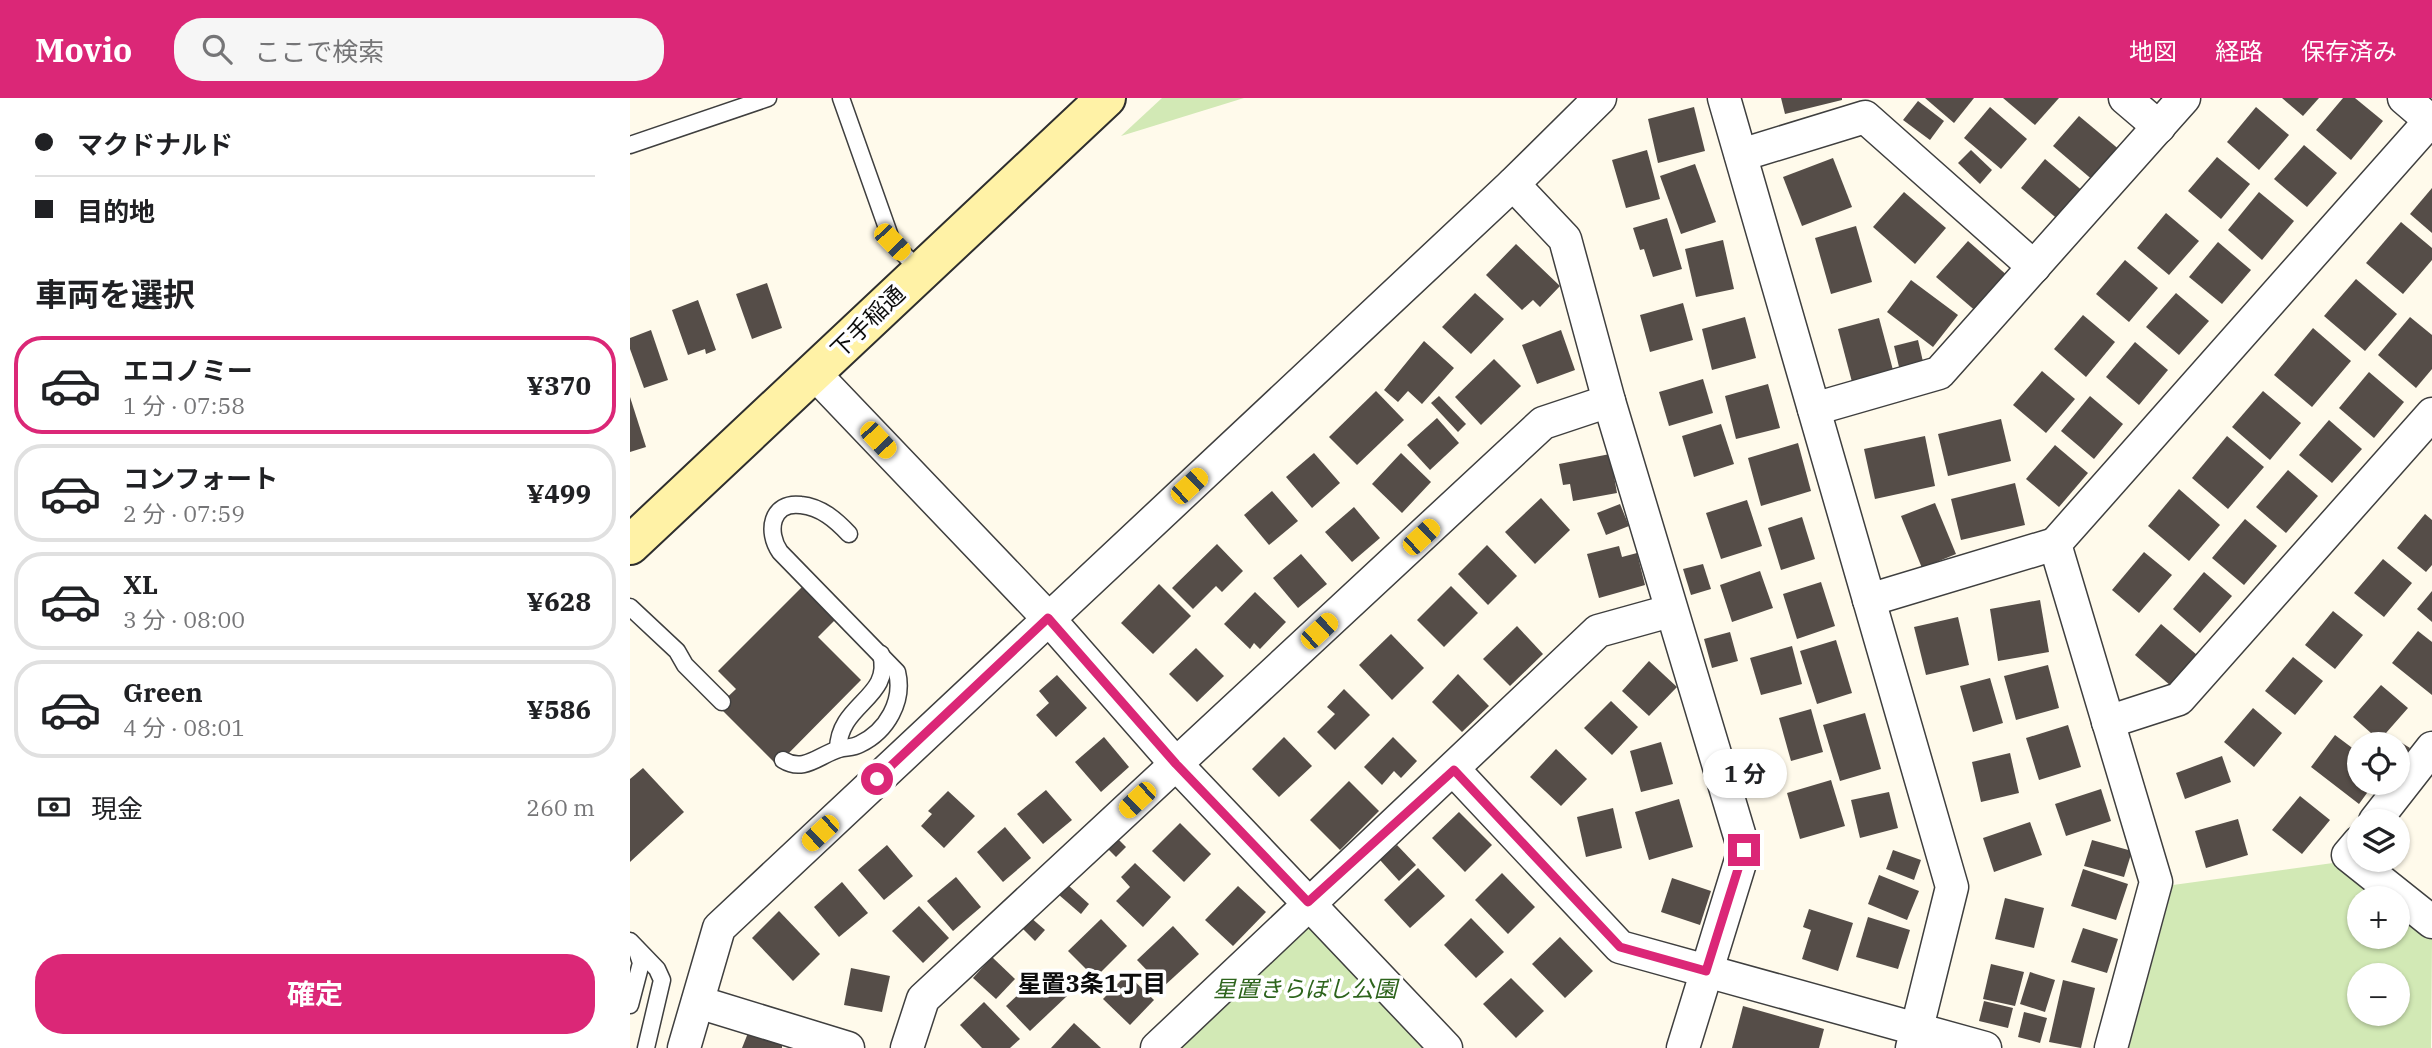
<!DOCTYPE html>
<html lang="ja">
<head>
<meta charset="utf-8">
<style>
	body { margin:0; font-family:"IBM Plex Serif","Noto Sans JP",serif; background:#f6f6f6; color:#202124; height:100vh; display:flex; flex-direction:column; font-size:26px; white-space:nowrap }
	* { box-sizing:border-box; margin:0 }
	p { font-size:23px; color:#757577 }
	.icon { flex:none; width:38px; height:38px; fill:none; stroke:currentColor; stroke-width:2; stroke-linecap:round; stroke-linejoin:round }
	.map { position:relative; flex:1; overflow:hidden }
	.side { display:flex; flex-direction:column; background:#fff; width:630px }
	.side>* { flex:none }
	.hud { display:grid; align-content:center; height:154px; padding:0 35px; background:#fff }
	.tools { position:absolute; left:1717px; top:634px; display:grid; gap:14px }
	.tools a { display:grid; place-items:center; width:63px; height:63px; border-radius:50%; background:#fff; box-shadow:0 2px 5px #0004; font-size:35px }
	.end { position:absolute; width:32px; height:32px; margin:-16px; border:9px solid #db2777; background:#fff; box-shadow:0 0 0 4px #fff }
	.from { border-radius:50% }
	.bubble { position:absolute; height:49px; border-radius:24px; background:#fff; box-shadow:0 2px 5px #0004; font-size:23px; font-weight:700; line-height:49px; text-align:center }
	.car { position:absolute; width:21px; height:42px; margin:-21px -10px; border-radius:9px; box-shadow:0 0 5px 2px #0007; background:linear-gradient(#f5c518 24%,#345 0 40%,#f5c518 0 76%,#345 0 86%,#f5c518 0) }
	.hud b { display:flex; align-items:center; gap:24px; height:66px; font-size:26px }
	.hud b+b { border-top:2px solid #e0e0e0 }
	.hud i { width:18px; height:18px; background:#202124 }
	ul { padding:0; list-style:none }
	li { display:flex; align-items:center; gap:21px; height:98px; margin:0 14px 10px; padding:0 21px; border:4px solid #e0e0e0; border-radius:28px }
	li div { flex:1 }
	li b { display:block; font-size:26px }
	li em { font-style:normal; font-weight:700 }
	li.active { border-color:#db2777 }
	li>.icon { width:63px; height:63px; stroke-width:1.5 }
	h2 { padding:0 35px; font-size:32px; line-height:84px }
	.pay { display:flex; align-items:center; gap:18px; height:77px; padding:0 35px; font-size:26px }
	.pay p { margin-inline-start:auto }
	.cta { display:flex; gap:14px; margin-top:auto; padding:14px 35px }
	.cta a { flex:1; height:80px; border-radius:28px; background:#db2777; color:#fff; font-size:28px; font-weight:700; line-height:80px; text-align:center }
	header { display:flex; align-items:center; gap:42px; box-sizing:border-box; height:98px; padding:0 35px; background:#db2777; color:#fff }
	header strong { font-size:33px }
	nav { display:flex; gap:38px; margin-inline-start:auto; font-size:24px }
	.search { width:490px; height:63px; background:#f6f6f6; display:flex; align-items:center; gap:18px; box-sizing:border-box; padding:0 24px; border-radius:28px; color:#757577; font-size:26px }
	main { display:flex; flex:1; min-height:0 }
	.map>svg:first-child { display:block }
	.green { fill:#d2e9b5; fill-rule:evenodd }
	.building { fill:#554d48 }
	.lines { fill:none; stroke-linecap:round; stroke-linejoin:round }
	.lane-casing { stroke:#3f3f3f; stroke-width:19 }
	.street-casing { stroke:#3f3f3f; stroke-width:35 }
	.secondary-casing { stroke:#2e2e2e; stroke-width:42 }
	.lane { stroke:#fff; stroke-width:16 }
	.street { stroke:#fff; stroke-width:32 }
	.secondary { stroke:#fff2a6; stroke-width:38 }
	.route { stroke:#db2777; stroke-width:9 }
	.labels { text-anchor:middle; dominant-baseline:central; stroke-width:7; stroke-linejoin:round; paint-order:stroke }
	.street-label { font-size:23px; fill:#0c0c0c; stroke:#fff }
	.park-label { font-size:23px; font-style:italic; fill:#2d641c; stroke:#fff }
	.neighbourhood-label { font-size:24px; font-weight:bold; fill:#0c0c0c; stroke:#fff }
</style>
</head>
<body>
<header>
<strong>Movio</strong>
<div class="search"><svg class="icon" aria-label="search" viewBox="0 0 24 24"><circle cx="10" cy="10" r="6"/><path d="M15 15l6 6"/></svg>ここで検索</div>
<nav><a>地図</a><a>経路</a><a>保存済み</a></nav>
</header>
<main>
<section class="side">
<div class="hud">
<b><i class="from"></i>マクドナルド</b>
<b><i></i>目的地</b>
</div>
<h2>車両を選択</h2>
<ul>
<li class="active"><svg class="icon" aria-label="car" viewBox="0 0 24 24"><path d="M5 17H2v-5l4-1 3-4h7l3 4 3 1v5h-3M9 17h6M6 11h13"/><circle cx="7" cy="17" r="2"/><circle cx="17" cy="17" r="2"/></svg><div><b>エコノミー</b><p>1 分 · 07:58</p></div><em>¥370</em></li>
<li><svg class="icon" aria-label="car" viewBox="0 0 24 24"><path d="M5 17H2v-5l4-1 3-4h7l3 4 3 1v5h-3M9 17h6M6 11h13"/><circle cx="7" cy="17" r="2"/><circle cx="17" cy="17" r="2"/></svg><div><b>コンフォート</b><p>2 分 · 07:59</p></div><em>¥499</em></li>
<li><svg class="icon" aria-label="car" viewBox="0 0 24 24"><path d="M5 17H2v-5l4-1 3-4h7l3 4 3 1v5h-3M9 17h6M6 11h13"/><circle cx="7" cy="17" r="2"/><circle cx="17" cy="17" r="2"/></svg><div><b>XL</b><p>3 分 · 08:00</p></div><em>¥628</em></li>
<li><svg class="icon" aria-label="car" viewBox="0 0 24 24"><path d="M5 17H2v-5l4-1 3-4h7l3 4 3 1v5h-3M9 17h6M6 11h13"/><circle cx="7" cy="17" r="2"/><circle cx="17" cy="17" r="2"/></svg><div><b>Green</b><p>4 分 · 08:01</p></div><em>¥586</em></li>
</ul>
<div class="pay"><svg class="icon" aria-label="cash" viewBox="0 0 24 24"><path d="M3 7h18v10H3z"/><circle cx="12" cy="12" r="2"/></svg>現金<p>260 m</p></div>
<div class="cta"><a>確定</a></div>
</section>
<div class="map">
<svg width="1802" height="950" viewBox="0 0 1802 950">
	<rect width="100%" height="100%" fill="#fffaeb"/>
	<g class="green">
		<polygon points="532,0 614,0 491,38"/>
		<path d="M1703 765 1748 800H1729V838H1768V815L1802 841 1801 950H1499L1543 787ZM1729 877H1768V915H1729Z"/>
		<polygon points="678,804 816,950 527,950"/>
	</g>
	<g class="building">
		<polygon points="1151,0 1212,0 1212,2 1155,16"/>
		<polygon points="1295,0 1344,0 1324,25"/>
		<polygon points="1373,0 1429,0 1405,27"/>
		<polygon points="1652,0 1689,0 1673,18"/>
		<polygon points="1713,0 1725,0 1753,23 1721,62 1686,32"/>
		<polygon points="1288,3 1314,23 1300,42 1273,22"/>
		<polygon points="1064,9 1075,53 1028,65 1018,21"/>
		<polygon points="1360,9 1397,41 1371,71 1334,40"/>
		<polygon points="1626,9 1659,37 1629,72 1597,44"/>
		<polygon points="1449,18 1491,53 1465,84 1423,48"/>
		<polygon points="1674,47 1707,75 1677,109 1644,81"/>
		<polygon points="1017,52 1030,101 996,110 982,62"/>
		<polygon points="1341,52 1362,72 1350,86 1328,65"/>
		<polygon points="1587,59 1620,86 1591,121 1558,93"/>
		<polygon points="1203,60 1222,109 1172,128 1153,79"/>
		<polygon points="1415,61 1455,95 1431,124 1391,90"/>
		<polygon points="1065,66 1086,124 1051,136 1030,78"/>
		<polygon points="1802,90 1802,135 1780,116"/>
		<polygon points="1274,94 1316,130 1285,166 1243,129"/>
		<polygon points="1629,94 1664,123 1632,162 1598,132"/>
		<polygon points="1536,115 1569,143 1539,177 1507,150"/>
		<polygon points="1037,120 1052,171 1023,179 1014,151 1010,152 1003,130"/>
		<polygon points="1771,124 1802,150 1802,162 1773,196 1736,165"/>
		<polygon points="1226,128 1242,184 1201,196 1185,140"/>
		<polygon points="1093,142 1104,191 1066,199 1055,151"/>
		<polygon points="1338,143 1379,179 1348,215 1306,179"/>
		<polygon points="1588,144 1621,172 1592,206 1559,179"/>
		<polygon points="886,146 930,188 910,209 903,202 892,212 856,177"/>
		<polygon points="1495,162 1528,190 1499,224 1466,196"/>
		<polygon points="1726,181 1767,216 1735,253 1694,218"/>
		<polygon points="1281,182 1328,217 1303,249 1257,214"/>
		<polygon points="137,185 152,230 122,241 106,196"/>
		<polygon points="845,195 874,221 841,256 812,229"/>
		<polygon points="1546,195 1579,223 1549,257 1516,229"/>
		<polygon points="68,202 86,252 76,256 75,251 58,257 42,212"/>
		<polygon points="1053,205 1063,242 1020,254 1010,217"/>
		<polygon points="1453,217 1485,244 1456,279 1424,251"/>
		<polygon points="1115,219 1126,260 1082,272 1072,231"/>
		<polygon points="1780,219 1802,237 1802,271 1786,290 1748,257"/>
		<polygon points="1249,220 1263,272 1222,284 1208,231"/>
		<polygon points="1683,230 1721,263 1682,309 1644,277"/>
		<polygon points="21,232 38,282 14,290 0,251 0,240"/>
		<polygon points="931,232 945,272 907,286 892,247"/>
		<polygon points="1288,242 1294,268 1270,273 1264,248"/>
		<polygon points="794,243 824,270 792,306 778,293 768,304 754,292"/>
		<polygon points="1505,244 1538,272 1509,307 1476,279"/>
		<polygon points="864,261 891,288 851,327 825,299"/>
		<polygon points="1412,273 1445,301 1416,335 1383,307"/>
		<polygon points="1739,274 1774,304 1744,340 1709,310"/>
		<polygon points="1073,281 1083,315 1039,328 1029,294"/>
		<polygon points="1138,286 1150,330 1106,341 1095,298"/>
		<polygon points="746,293 774,322 727,367 699,339"/>
		<polygon points="1633,293 1671,325 1640,362 1602,329"/>
		<polygon points="809,298 836,326 828,334 801,305"/>
		<polygon points="1460,298 1493,326 1464,361 1431,333"/>
		<polygon points="0,299 16,349 0,354"/>
		<polygon points="807,320 829,345 800,372 777,347"/>
		<polygon points="1371,321 1381,363 1318,378 1308,336"/>
		<polygon points="1699,322 1732,351 1702,385 1669,357"/>
		<polygon points="1091,326 1104,366 1064,379 1052,338"/>
		<polygon points="1295,338 1305,388 1245,401 1234,351"/>
		<polygon points="1597,338 1634,369 1598,411 1562,380"/>
		<polygon points="1168,345 1181,393 1131,408 1118,360"/>
		<polygon points="1425,347 1458,375 1429,409 1396,381"/>
		<polygon points="684,355 710,385 682,410 656,379"/>
		<polygon points="771,355 801,384 772,415 742,386"/>
		<polygon points="980,356 987,395 943,403 940,386 933,387 929,366"/>
		<polygon points="1658,372 1688,398 1656,435 1626,409"/>
		<polygon points="1385,385 1395,427 1331,442 1321,401"/>
		<polygon points="1549,391 1590,427 1559,463 1518,428"/>
		<polygon points="642,393 668,423 639,447 614,417"/>
		<polygon points="911,400 940,432 905,466 875,434"/>
		<polygon points="1117,402 1132,448 1091,461 1076,415"/>
		<polygon points="1305,405 1326,456 1292,470 1271,418"/>
		<polygon points="990,406 999,428 976,437 967,415"/>
		<polygon points="724,409 750,440 722,464 695,434"/>
		<polygon points="1795,416 1802,422 1802,467 1796,474 1767,450"/>
		<polygon points="1172,419 1185,461 1151,472 1138,430"/>
		<polygon points="1615,421 1647,448 1614,487 1582,460"/>
		<polygon points="587,446 613,473 592,494 586,488 563,511 542,490"/>
		<polygon points="857,447 887,478 858,507 828,476"/>
		<polygon points="989,448 992,459 1007,455 1015,487 969,500 957,456"/>
		<polygon points="1514,454 1542,477 1509,515 1482,492"/>
		<polygon points="671,456 697,486 668,510 643,480"/>
		<polygon points="1753,461 1782,485 1754,519 1724,495"/>
		<polygon points="1073,466 1081,491 1061,497 1053,471"/>
		<polygon points="1130,473 1143,510 1102,524 1090,487"/>
		<polygon points="1574,474 1602,498 1570,535 1543,511"/>
		<polygon points="1191,484 1205,528 1167,541 1153,496"/>
		<polygon points="175,486 208,519 188,539 231,582 147,667 88,608 106,591 88,573"/>
		<polygon points="529,486 561,518 523,556 491,525"/>
		<polygon points="821,488 848,515 814,549 787,522"/>
		<polygon points="1802,493 1802,524 1787,511"/>
		<polygon points="625,494 656,524 630,551 624,545 620,551 594,526"/>
		<polygon points="1410,502 1419,554 1368,563 1360,511"/>
		<polygon points="1703,513 1733,537 1705,571 1675,547"/>
		<polygon points="1328,519 1339,567 1296,577 1284,529"/>
		<polygon points="1531,526 1574,563 1548,594 1505,557"/>
		<polygon points="887,528 913,556 880,588 853,561"/>
		<polygon points="1788,533 1802,544 1802,597 1762,565"/>
		<polygon points="1100,534 1108,563 1082,570 1074,541"/>
		<polygon points="761,536 794,570 762,602 729,567"/>
		<polygon points="1206,542 1222,595 1187,606 1170,553"/>
		<polygon points="1162,548 1172,586 1131,597 1120,560"/>
		<polygon points="566,550 594,578 567,604 539,576"/>
		<polygon points="1663,559 1693,583 1665,617 1635,593"/>
		<polygon points="1019,563 1047,589 1019,618 992,593"/>
		<polygon points="1418,567 1429,610 1386,622 1374,578"/>
		<polygon points="828,576 859,608 832,634 802,604"/>
		<polygon points="427,577 457,610 426,639 406,617 419,605 409,593"/>
		<polygon points="1360,580 1373,625 1343,634 1330,588"/>
		<polygon points="1751,587 1778,610 1756,635 1780,650 1768,669 1768,646 1750,646 1756,635 1750,643 1723,619"/>
		<polygon points="714,591 740,617 705,652 687,634 705,616 697,609"/>
		<polygon points="981,603 1008,629 982,657 954,630"/>
		<polygon points="1623,610 1652,635 1624,669 1594,644"/>
		<polygon points="1181,611 1193,654 1161,663 1149,620"/>
		<polygon points="1235,615 1251,671 1210,683 1193,627"/>
		<polygon points="1438,627 1451,669 1409,682 1396,640"/>
		<polygon points="1705,637 1729,655 1729,684 1745,684 1729,706 1681,669"/>
		<polygon points="474,639 499,669 471,694 445,664"/>
		<polygon points="654,639 682,668 649,699 622,671"/>
		<polygon points="763,639 787,663 771,680 764,673 752,687 734,669"/>
		<polygon points="1031,644 1043,686 1011,694 1000,653"/>
		<polygon points="926,651 957,681 931,708 900,679"/>
		<polygon points="1380,655 1389,695 1351,704 1342,664"/>
		<polygon points="1592,658 1601,684 1555,701 1546,675"/>
		<polygon points="13,670 54,714 0,764 0,681"/>
		<polygon points="1201,682 1215,728 1170,741 1157,695"/>
		<polygon points="719,683 749,713 710,752 680,722"/>
		<polygon points="1471,691 1481,723 1436,738 1425,706"/>
		<polygon points="416,692 442,722 413,746 387,716"/>
		<polygon points="318,693 345,718 314,750 291,728 302,716 298,713"/>
		<polygon points="1259,694 1268,730 1230,740 1221,702"/>
		<polygon points="1670,698 1700,722 1672,756 1642,732"/>
		<polygon points="1049,701 1063,749 1019,762 1005,714"/>
		<polygon points="983,710 992,750 956,759 947,719"/>
		<polygon points="829,714 862,747 835,774 802,740"/>
		<polygon points="1608,721 1618,757 1576,770 1565,733"/>
		<polygon points="1400,724 1412,757 1364,774 1353,740"/>
		<polygon points="550,725 581,756 554,784 522,753"/>
		<polygon points="375,729 401,760 373,784 347,754"/>
		<polygon points="485,738 496,749 486,759 475,748"/>
		<polygon points="1462,742 1502,753 1494,779 1454,768"/>
		<polygon points="257,747 283,778 254,802 228,772"/>
		<polygon points="767,747 786,767 769,783 750,762"/>
		<polygon points="1263,752 1291,762 1284,782 1256,771"/>
		<polygon points="505,765 541,799 513,829 486,803 500,789 491,779"/>
		<polygon points="788,770 815,798 780,830 754,802"/>
		<polygon points="1453,771 1498,786 1486,822 1441,808"/>
		<polygon points="872,775 905,809 878,836 845,802"/>
		<polygon points="1249,777 1289,793 1277,822 1238,806"/>
		<polygon points="326,779 351,809 323,833 297,803"/>
		<polygon points="1042,780 1081,793 1070,827 1031,814"/>
		<polygon points="212,784 238,815 209,839 184,809"/>
		<polygon points="438,787 459,806 451,816 429,797"/>
		<polygon points="608,788 636,814 603,848 575,822"/>
		<polygon points="1375,800 1414,810 1404,850 1365,841"/>
		<polygon points="289,808 319,840 293,865 262,833"/>
		<polygon points="1179,811 1223,825 1208,873 1172,861 1181,832 1173,829"/>
		<polygon points="149,813 190,856 163,883 122,840"/>
		<polygon points="400,819 415,832 405,843 391,829"/>
		<polygon points="1238,819 1280,832 1268,871 1226,859"/>
		<polygon points="841,820 874,854 846,880 814,847"/>
		<polygon points="471,821 497,848 465,880 438,853"/>
		<polygon points="543,828 569,856 533,889 507,862"/>
		<polygon points="1453,830 1488,841 1477,875 1441,864"/>
		<polygon points="930,839 963,873 935,900 902,866"/>
		<polygon points="362,859 385,881 366,901 343,880"/>
		<polygon points="1361,866 1394,874 1385,908 1353,901"/>
		<polygon points="221,870 260,878 252,914 214,907"/>
		<polygon points="413,873 437,898 400,933 376,908"/>
		<polygon points="1400,874 1425,882 1415,914 1390,906"/>
		<polygon points="497,876 524,902 500,927 473,901"/>
		<polygon points="881,880 914,913 886,940 853,906"/>
		<polygon points="1433,882 1465,890 1451,950 1419,944"/>
		<polygon points="1354,903 1383,910 1378,930 1349,923"/>
		<polygon points="354,904 390,941 380,950 352,950 330,927"/>
		<polygon points="1113,908 1194,931 1189,950 1102,950"/>
		<polygon points="1394,914 1417,920 1410,945 1388,939"/>
		<polygon points="444,925 471,950 421,950"/>
		<polygon points="118,935 152,947 152,950 112,950"/>
	</g>
	<g class="lines">
		<defs>
			<g id="lane">
				<polyline points="211,0 262,144 290,173"/>
				<polyline points="0,47 138,0"/>
				<polyline points="0,509 47,553 55,567 92,604"/>
				<path d="M208 651C209 605 263 600 251 556"/>
				<path d="M153 662C174 675 189 657 209 651 216 649 223 650 230 646 257 633 274 603 267 574L150 454C136 434 141 403 171 407 191 409 206 422 219 436"/>
				<polyline points="0,843 27,871 32,882 16,950"/>
				<polyline points="0,907 11,865 6,850"/>
			</g>
			<g id="street">
				<polyline points="1094,0 1322,789 1282,950"/>
				<polyline points="1495,0 1529,29"/>
				<polyline points="1774,0 1802,24"/>
				<polyline points="1111,57 1235,19 1404,169"/>
				<polyline points="883,86 935,141 979,303 1114,752 1053,950"/>
				<polyline points="183,274 418,520 546,666 816,950"/>
				<polyline points="1184,311 1309,275 1554,0"/>
				<polyline points="1239,502 1425,446"/>
				<polyline points="1478,624 1549,601 1802,316"/>
				<polyline points="824,672 990,849 1355,950"/>
				<polyline points="1745,723 1802,650"/>
				<polyline points="1729,744 1718,757 1802,824"/>
				<polyline points="68,904 218,950"/>
				<polyline points="54,950 89,830 883,86 970,0"/>
				<polyline points="277,950 293,901 913,325 979,303"/>
				<polyline points="527,950 968,533 1040,513"/>
				<polyline points="1481,950 1526,784 1425,446 1800,23"/>
			</g>
			<polyline id="secondary" points="0,447 476,0"/>
		</defs>
		<use href="#lane" class="lane-casing"/>
		<use href="#street" class="street-casing"/>
		<use href="#secondary" class="secondary-casing"/>
		<use href="#lane" class="lane"/>
		<use href="#street" class="street"/>
		<use href="#secondary" class="secondary"/>
	</g>
	<g class="lines">
		<polyline class="route" points="247,681 418,520 546,666 678,804 824,672 990,849 1076,873 1114,752"/>
	</g>
	<g class="labels">
		<g class="street-label">
			<text transform="translate(237 223) rotate(-44)">下手稲通</text>
		</g>
		<g class="park-label">
			<text x="675" y="890">星置きらぼし公園</text>
		</g>
		<g class="neighbourhood-label">
			<text x="462" y="885">星置3条1丁目</text>
		</g>
	</g>
</svg>
<div class="tools">
<a><svg class="icon" aria-label="locate" viewBox="0 0 24 24"><circle cx="12" cy="12" r="6"/><path d="M12 2v4M12 18v4M2 12h4M18 12h4"/></svg></a>
<a><svg class="icon" aria-label="layers" viewBox="0 0 24 24"><path d="M12 4l9 5-9 5-9-5zM3 14l9 5 9-5"/></svg></a>
<a>+</a>
<a>−</a>
</div>
<i class="end from" style="left:247px;top:681px"></i>
<i class="end" style="left:1114px;top:752px"></i>
<div class="bubble" style="left:1073px;top:651px;width:84px">1 分</div>
<i class="car" style="left:262px;top:144px;rotate:136deg"></i>
<i class="car" style="left:248px;top:342px;rotate:137deg"></i>
<i class="car" style="left:559px;top:388px;rotate:47deg"></i>
<i class="car" style="left:791px;top:439px;rotate:47deg"></i>
<i class="car" style="left:689px;top:533px;rotate:47deg"></i>
<i class="car" style="left:507px;top:702px;rotate:227deg"></i>
<i class="car" style="left:190px;top:735px;rotate:227deg"></i>
</div>
</main>
</body>
</html>
